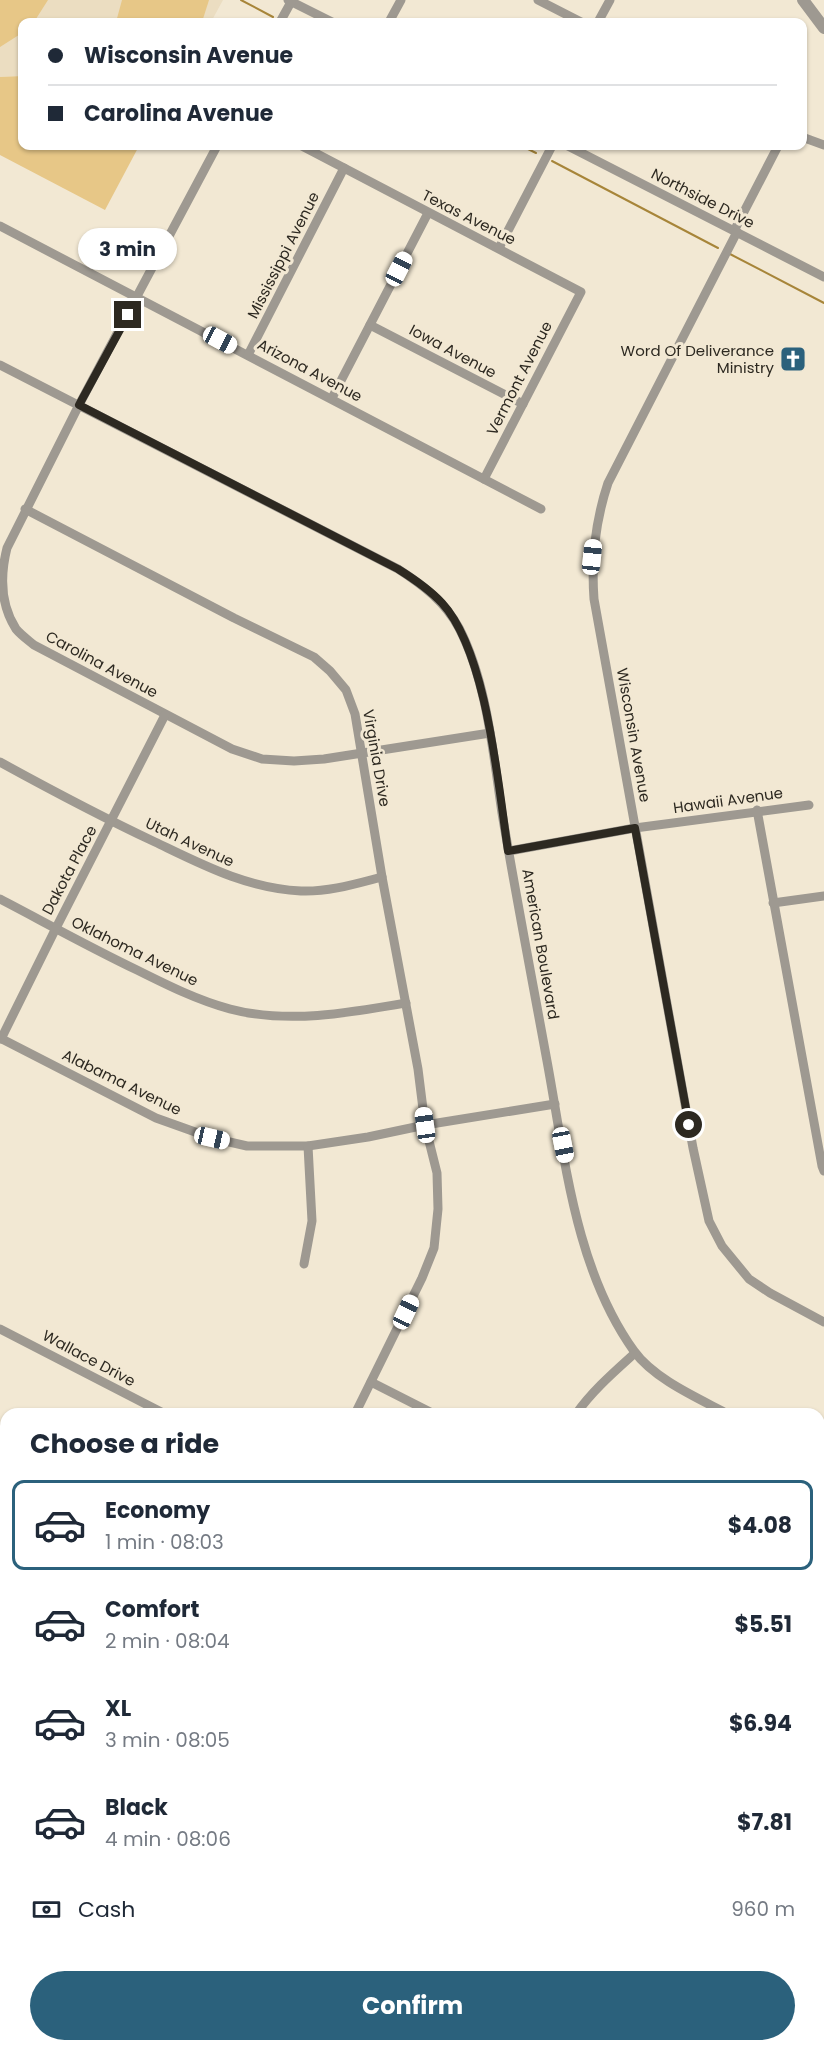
<!DOCTYPE html>
<html lang="en">
<head>
<meta charset="utf-8">
<style>
	body { margin:0; font-family:Poppins,sans-serif; background:#f2f2f3; color:#1f2937; height:100vh; display:flex; flex-direction:column; font-size:22px; white-space:nowrap }
	* { box-sizing:border-box; margin:0 }
	p { font-size:20px; color:#747a83 }
	.icon { flex:none; width:33px; height:33px; fill:none; stroke:currentColor; stroke-width:2; stroke-linecap:round; stroke-linejoin:round }
	.map { position:relative; flex:1; overflow:hidden }
	.panel { position:absolute; left:0px; top:1408px; width:825px; height:644px; display:flex; flex-direction:column; background:#fff; border-radius:18px 18px 0 0; box-shadow:0 2px 4px #0004 }
	.panel>* { flex:none }
	.top-card { position:absolute; left:18px; top:18px; width:789px; height:132px; border-radius:12px; box-shadow:0 2px 4px #0004; display:grid; align-content:center; height:132px; padding:0 30px; background:#fff }
	.end { position:absolute; width:27px; height:27px; margin:-14px; border:8px solid #2d2921; background:#fff; box-shadow:0 0 0 3px #fff }
	.from { border-radius:50% }
	.bubble { position:absolute; height:42px; border-radius:21px; background:#fff; box-shadow:0 2px 4px #0004; font-size:20px; font-weight:700; line-height:42px; text-align:center }
	.car { position:absolute; width:18px; height:36px; margin:-18px -9px; border-radius:8px; box-shadow:0 0 4px 2px #0007; background:linear-gradient(#fff 24%,#345 0 40%,#fff 0 76%,#345 0 86%,#fff 0) }
	.top-card b { display:flex; align-items:center; gap:21px; height:57px; font-size:22px }
	.top-card b+b { border-top:2px solid #e0e1e3 }
	.top-card i { width:15px; height:15px; background:#1f2937 }
	ul { padding:0; list-style:none }
	li { display:flex; align-items:center; gap:18px; height:90px; margin:0 12px 9px; padding:0 18px; border:3px solid transparent; border-radius:12px }
	li div { flex:1 }
	li b { display:block; font-size:22px }
	li em { font-style:normal; font-weight:700 }
	li.selected { border-color:#2b617c }
	li>.icon { width:54px; height:54px; stroke-width:1.5 }
	h2 { padding:0 30px; font-size:27px; line-height:72px }
	.pay { display:flex; align-items:center; gap:15px; height:66px; padding:0 30px; font-size:22px }
	.pay p { margin-inline-start:auto }
	.action { display:flex; gap:12px; margin-top:auto; padding:12px 30px }
	.action a { flex:1; height:69px; border-radius:36px; background:#2b617c; color:#fff; font-size:24px; font-weight:700; line-height:69px; text-align:center }
	.map>svg:first-child { display:block }
	.built { fill:#ebddc1 }
	.green { fill:#e7c787 }
	.lines { fill:none; stroke-linecap:round; stroke-linejoin:round }
	.stream { stroke:#a78539; stroke-width:2 }
	.minor { stroke:#9e9991; stroke-width:9 }
	.tertiary { stroke:#9e9991; stroke-width:12 }
	.route { stroke:#2d2921; stroke-width:8 }
	.labels { text-anchor:middle; dominant-baseline:central; stroke-width:6; stroke-linejoin:round; paint-order:stroke }
	.street-label { font-size:15px; fill:#2d2921; stroke:#f2e8d3 }
	.poi-label { font-size:15px; fill:#2d2921; stroke:#f2e8d3; text-anchor:end }
</style>
</head>
<body>
<div class="map">
<svg width="824" height="2051" viewBox="0 0 824 2051">
	<rect width="100%" height="100%" fill="#f2e8d3"/>
	<polygon class="built" points="0,0 223,0 211,22 22,22 22,76 0,77"/>
	<g class="green">
		<polygon points="0,0 48,0 34,22 22,22 22,33 0,47"/>
		<polygon points="122,0 209,0 202,22 116,22"/>
		<polygon points="22,76 22,146 139,146 105,210 0,155 0,77"/>
	</g>
	<g class="lines">
		<g class="stream">
			<polyline points="241,0 273,17"/>
			<polyline points="522,146 536,153"/>
			<polyline points="552,161 718,248"/>
			<polyline points="730,254 824,303"/>
		</g>
		<g class="minor">
			<polyline points="288,0 332,22"/>
			<polyline points="538,0 581,22"/>
			<polyline points="280,22 291,2"/>
			<polyline points="389,22 401,0"/>
			<polyline points="598,22 610,0"/>
			<polyline points="802,137 824,145"/>
			<path d="M217 146 79 405 7 548C0 576 0 604 16 629 21 635 28 640 34 645L232 749 262 759 294 761 324 759 490 733"/>
			<polyline points="302,146 581,292 484,479"/>
			<polyline points="568,146 824,277"/>
			<polyline points="0,226 541,509"/>
			<polyline points="734,231 778,146"/>
			<path d="M737 232 608 483C595 522 591 558 594 599L693 1148 709 1221 722 1246 749 1279 770 1293 824 1322"/>
			<polyline points="499,248 552,146"/>
			<polyline points="370,325 523,404"/>
			<polyline points="248,355 344,168"/>
			<path d="M0 365 398 569C423 585 445 602 459 628 487 682 493 753 502 813 516 896 532 979 547 1061 565 1158 575 1269 634 1351 654 1379 698 1398 728 1414"/>
			<polyline points="332,398 428,213"/>
			<polyline points="25,509 234,618 314,657 330,671 346,690 355,714 382,877 418,1069 425,1125 437,1173 438,1209 434,1248 422,1278 355,1414"/>
			<path d="M0 762C51 790 102 817 155 842 203 865 246 888 301 891 329 892 355 884 382 877"/>
			<polyline points="757,810 822,1166 824,1171"/>
			<polyline points="509,851 635,828 809,805"/>
			<path d="M0 899C46 923 91 948 137 970 167 985 197 1000 230 1009 287 1024 349 1013 406 1003"/>
			<polyline points="773,903 824,896"/>
			<polyline points="0,1038 156,1118 212,1138 247,1146 308,1146 368,1137 425,1125 555,1104"/>
			<polyline points="1,1039 56,928 165,715"/>
			<polyline points="304,1264 312,1221 308,1146"/>
			<polyline points="0,1329 165,1414"/>
			<polyline points="371,1382 434,1414"/>
			<path d="M576 1414C592 1391 614 1372 635 1353"/>
			<polyline points="819,1441 824,1431"/>
			<polyline points="819,1464 824,1467"/>
			<polyline points="0,1477 6,1480"/>
			<polyline points="0,1566 6,1555"/>
			<polyline points="819,1614 824,1617"/>
			<polyline points="819,1784 824,1787"/>
			<polyline points="0,1861 6,1849"/>
			<polyline points="819,1913 824,1916"/>
			<polyline points="0,2001 6,2000"/>
			<polyline points="452,2046 462,2051"/>
			<polyline points="736,2046 746,2051"/>
			<polyline points="252,2051 255,2046"/>
			<polyline points="609,2051 611,2046"/>
			<polyline points="822,2051 824,2047"/>
		</g>
		<polyline class="tertiary" points="803,0 824,28"/>
	</g>
	<g class="lines">
		<path class="route" d="M128 315 79 405 398 569C414 579 429 589 442 603 487 652 498 784 508 851L635 828 689 1125"/>
	</g>
	<defs>
		<symbol id="church-square" viewBox="-11 -11 22 22"><rect x="-9" y="-9" width="18" height="18" rx="4" fill="#2b617c" stroke="#f2e8d3"/><path d="M-1.2-6h2.4v3.5h3.3v2.4h-3.3V6h-2.4V-.1h-3.3v-2.4h3.3Z" fill="#fff"/></symbol>
	</defs>
	<g fill-rule="evenodd">
		<use href="#church-square" x="778" y="344" width="30" height="30"/>
	</g>
	<g class="labels">
		<g class="street-label">
			<text transform="translate(703 198) rotate(27)">Northside Drive</text>
			<text transform="translate(469 217) rotate(27)">Texas Avenue</text>
			<text transform="translate(283 255) rotate(-63)">Mississippi Avenue</text>
			<text transform="translate(453 351) rotate(28)">Iowa Avenue</text>
			<text transform="translate(310 370) rotate(28)">Arizona Avenue</text>
			<text transform="translate(519 378) rotate(-63)">Vermont Avenue</text>
			<text transform="translate(102 664) rotate(28)">Carolina Avenue</text>
			<text transform="translate(634 735) rotate(80)">Wisconsin Avenue</text>
			<text transform="translate(377 758) rotate(80)">Virginia Drive</text>
			<text transform="translate(728 800) rotate(-8)">Hawaii Avenue</text>
			<text transform="translate(190 842) rotate(25)">Utah Avenue</text>
			<text transform="translate(69 870) rotate(-62)">Dakota Place</text>
			<text transform="translate(541 944) rotate(80)">American Boulevard</text>
			<text transform="translate(135 951) rotate(26)">Oklahoma Avenue</text>
			<text transform="translate(122 1082) rotate(26)">Alabama Avenue</text>
			<text transform="translate(89 1358) rotate(28)">Wallace Drive</text>
		</g>
		<g class="poi-label">
			<text x="774" y="350">Word Of Deliverance<tspan x="774" dy="17">Ministry</tspan></text>
		</g>
	</g>
</svg>
<i class="end from" style="left:689px;top:1125px"></i>
<i class="end" style="left:128px;top:315px"></i>
<div class="bubble" style="left:78px;top:228px;width:99px">3 min</div>
<i class="car" style="left:399px;top:269px;rotate:27deg"></i>
<i class="car" style="left:220px;top:340px;rotate:118deg"></i>
<i class="car" style="left:592px;top:557px;rotate:6deg"></i>
<i class="car" style="left:425px;top:1125px;rotate:352deg"></i>
<i class="car" style="left:212px;top:1138px;rotate:103deg"></i>
<i class="car" style="left:563px;top:1145px;rotate:169deg"></i>
<i class="car" style="left:406px;top:1312px;rotate:25deg"></i>
<div class="top-card">
<b><i class="from"></i>Wisconsin Avenue</b>
<b><i></i>Carolina Avenue</b>
</div>
<section class="panel">
<h2>Choose a ride</h2>
<ul>
<li class="selected"><svg class="icon" aria-label="car" viewBox="0 0 24 24"><path d="M5 17H2v-5l4-1 3-4h7l3 4 3 1v5h-3M9 17h6M6 11h13"/><circle cx="7" cy="17" r="2"/><circle cx="17" cy="17" r="2"/></svg><div><b>Economy</b><p>1 min · 08:03</p></div><em>$4.08</em></li>
<li><svg class="icon" aria-label="car" viewBox="0 0 24 24"><path d="M5 17H2v-5l4-1 3-4h7l3 4 3 1v5h-3M9 17h6M6 11h13"/><circle cx="7" cy="17" r="2"/><circle cx="17" cy="17" r="2"/></svg><div><b>Comfort</b><p>2 min · 08:04</p></div><em>$5.51</em></li>
<li><svg class="icon" aria-label="car" viewBox="0 0 24 24"><path d="M5 17H2v-5l4-1 3-4h7l3 4 3 1v5h-3M9 17h6M6 11h13"/><circle cx="7" cy="17" r="2"/><circle cx="17" cy="17" r="2"/></svg><div><b>XL</b><p>3 min · 08:05</p></div><em>$6.94</em></li>
<li><svg class="icon" aria-label="car" viewBox="0 0 24 24"><path d="M5 17H2v-5l4-1 3-4h7l3 4 3 1v5h-3M9 17h6M6 11h13"/><circle cx="7" cy="17" r="2"/><circle cx="17" cy="17" r="2"/></svg><div><b>Black</b><p>4 min · 08:06</p></div><em>$7.81</em></li>
</ul>
<div class="pay"><svg class="icon" aria-label="cash" viewBox="0 0 24 24"><path d="M3 7h18v10H3z"/><circle cx="12" cy="12" r="2"/></svg>Cash<p>960 m</p></div>
<div class="action"><a>Confirm</a></div>
</section>
</div>
</body>
</html>
